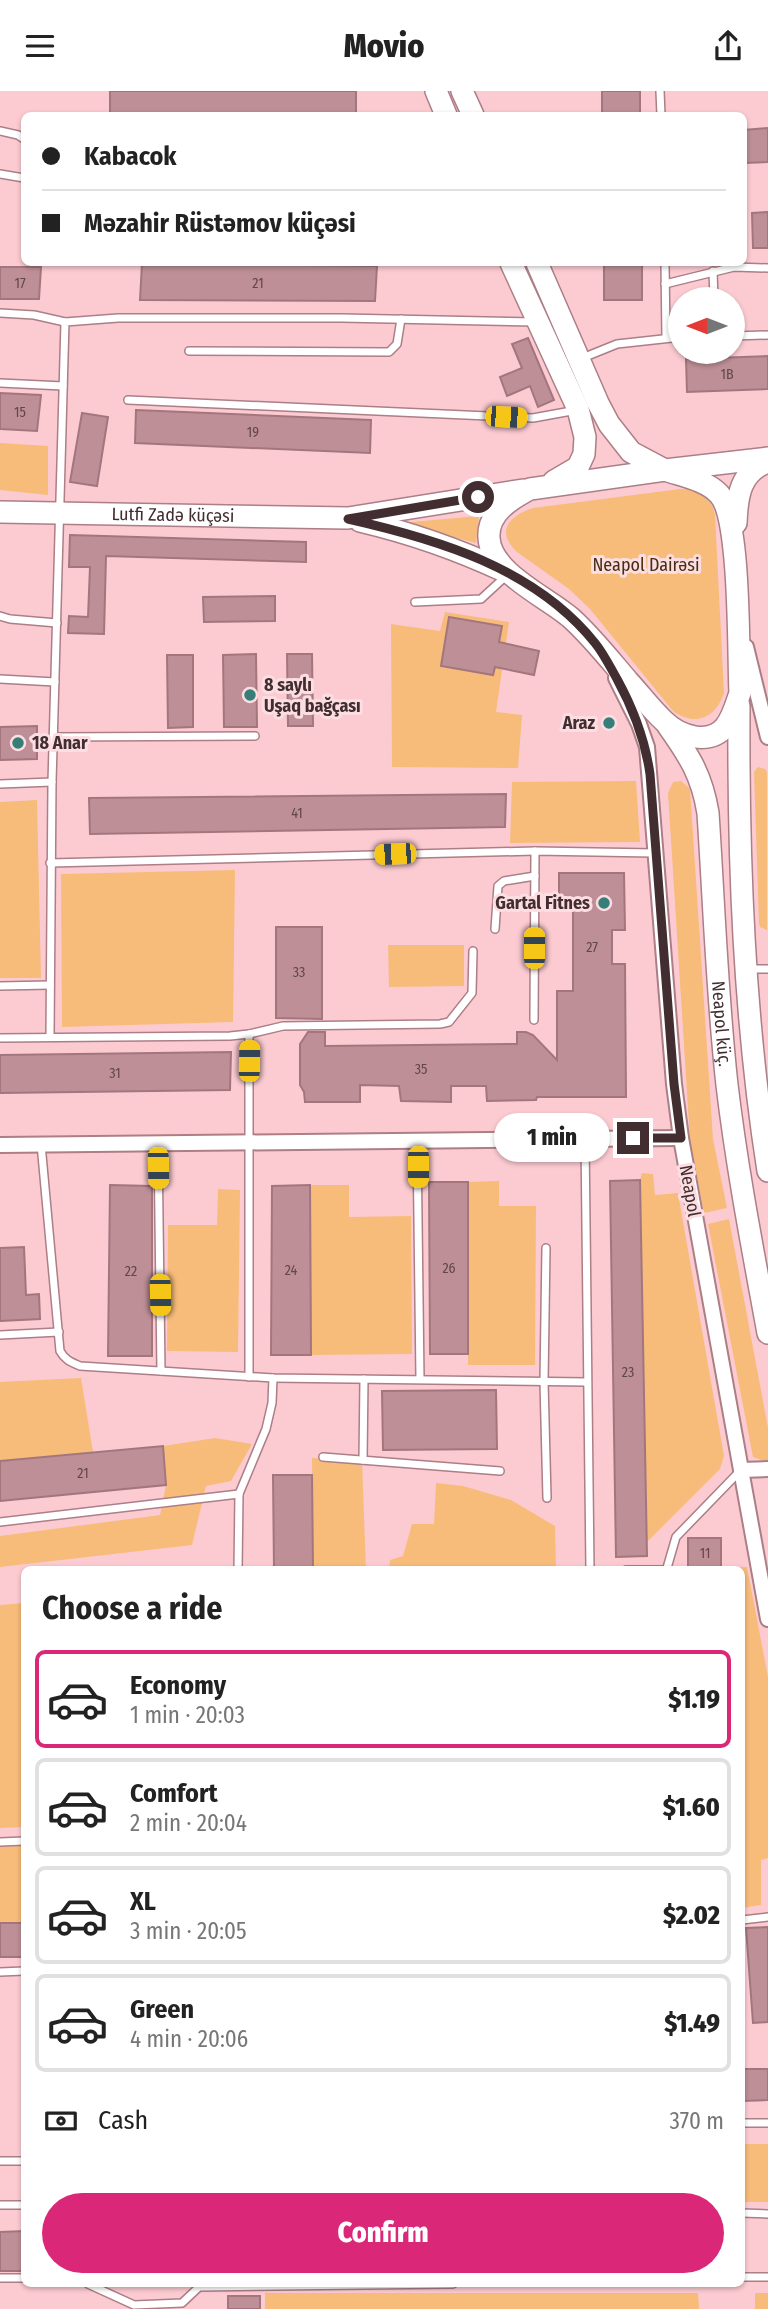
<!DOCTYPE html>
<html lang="en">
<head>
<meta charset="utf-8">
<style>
	body { margin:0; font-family:"Fira Sans Condensed",sans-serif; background:#f2f2f2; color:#222; height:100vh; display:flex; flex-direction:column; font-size:26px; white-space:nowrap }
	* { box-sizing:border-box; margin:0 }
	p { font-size:23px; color:#767676 }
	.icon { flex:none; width:38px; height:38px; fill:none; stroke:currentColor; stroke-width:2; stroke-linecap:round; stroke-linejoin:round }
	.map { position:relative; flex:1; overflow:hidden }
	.drawer { position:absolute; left:21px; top:1475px; width:724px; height:721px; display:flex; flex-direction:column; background:#fff; border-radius:10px; box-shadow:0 2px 5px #0004 }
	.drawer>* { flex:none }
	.top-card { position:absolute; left:21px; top:21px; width:726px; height:154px; border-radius:10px; box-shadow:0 2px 5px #0004; display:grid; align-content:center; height:154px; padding:0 21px; background:#fff }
	.needle { width:46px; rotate:270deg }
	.buttons { position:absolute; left:668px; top:196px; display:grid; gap:14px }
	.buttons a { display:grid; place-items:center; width:77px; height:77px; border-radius:50%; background:#fff; box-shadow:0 2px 5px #0004; font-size:35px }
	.end { position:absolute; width:32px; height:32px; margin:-16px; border:9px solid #422e31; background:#fff; box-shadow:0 0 0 4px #fff }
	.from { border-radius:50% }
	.bubble { position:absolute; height:49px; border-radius:24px; background:#fff; box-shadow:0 2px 5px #0004; font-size:23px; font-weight:800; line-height:49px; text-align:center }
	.car { position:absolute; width:21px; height:42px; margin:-21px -10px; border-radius:9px; box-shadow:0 0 5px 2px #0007; background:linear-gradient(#f5c518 24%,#345 0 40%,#f5c518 0 76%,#345 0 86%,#f5c518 0) }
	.top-card b { display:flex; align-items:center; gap:24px; height:66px; font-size:26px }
	.top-card b+b { border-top:2px solid #e0e0e0 }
	.top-card i { width:18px; height:18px; background:#222 }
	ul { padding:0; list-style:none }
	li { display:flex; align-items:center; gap:21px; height:98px; margin:0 14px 10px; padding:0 7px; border:4px solid #e0e0e0; border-radius:10px }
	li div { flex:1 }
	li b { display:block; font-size:26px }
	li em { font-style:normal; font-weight:800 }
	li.on { border-color:#db2777 }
	li>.icon { width:63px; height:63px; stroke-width:1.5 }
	h2 { padding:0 21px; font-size:32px; line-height:84px }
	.pay { display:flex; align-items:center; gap:18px; height:77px; padding:0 21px; font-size:26px }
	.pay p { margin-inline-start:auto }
	.action { display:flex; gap:14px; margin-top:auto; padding:14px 21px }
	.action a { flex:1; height:80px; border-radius:42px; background:#db2777; color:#fff; font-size:28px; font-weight:800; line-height:80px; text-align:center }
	header { display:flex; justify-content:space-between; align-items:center; height:91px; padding:0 21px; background:#fff; font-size:32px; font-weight:800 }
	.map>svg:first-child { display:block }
	.green { fill:#f7bc7a }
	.building { fill:#be8f97; stroke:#a3767e; stroke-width:2 }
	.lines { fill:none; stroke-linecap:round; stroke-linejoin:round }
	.service-casing { stroke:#ac7e86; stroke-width:10 }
	.minor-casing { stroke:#ac7e86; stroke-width:18 }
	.secondary-casing { stroke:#ac7e86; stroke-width:24 }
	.service { stroke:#fff; stroke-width:7 }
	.minor { stroke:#fff; stroke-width:14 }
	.secondary { stroke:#fff; stroke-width:21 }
	.route { stroke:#422e31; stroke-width:9 }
	.poi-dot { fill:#367e78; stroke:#fcdee2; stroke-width:2.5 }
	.labels { text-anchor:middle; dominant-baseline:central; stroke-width:6; stroke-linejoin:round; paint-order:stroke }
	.number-label { font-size:14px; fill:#61464a }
	.street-label { font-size:18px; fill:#422e31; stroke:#fcdee2 }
	.park-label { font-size:18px; fill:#472e10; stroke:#fcdee2 }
	.poi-label { font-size:18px; font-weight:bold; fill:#422e31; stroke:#fcdee2; text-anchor:start }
</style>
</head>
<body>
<header><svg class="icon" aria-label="menu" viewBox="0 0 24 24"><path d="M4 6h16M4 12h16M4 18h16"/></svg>Movio<svg class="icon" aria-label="share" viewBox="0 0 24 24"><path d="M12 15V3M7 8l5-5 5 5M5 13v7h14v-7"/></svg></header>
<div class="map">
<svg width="768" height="2218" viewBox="0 0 768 2218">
	<rect width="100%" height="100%" fill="#fccbd2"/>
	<g class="green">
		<polygon points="0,352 48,355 48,404 0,399"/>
		<path d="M680 398C699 398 711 404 715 424L724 602C716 627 695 636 673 620L590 518 569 498 517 461C495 440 509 425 533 417Z"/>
		<polygon points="479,425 476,452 400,432"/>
		<polygon points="445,521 509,531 496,621 522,624 518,677 392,676 391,533 440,540"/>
		<polygon points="758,676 765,678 767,681 767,839 760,836 759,832 754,681"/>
		<polygon points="636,690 640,751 510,752 512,691"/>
		<polygon points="681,690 690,698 713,1048 727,1117 704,1122 690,1049 668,702 673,691"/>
		<polygon points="37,709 41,887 0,887 0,711"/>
		<polygon points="235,779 233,931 62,936 61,783"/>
		<polygon points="388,854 464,854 464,895 389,896"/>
		<polygon points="642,1082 653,1083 655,1104 678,1102 724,1365 720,1378 646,1452 640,1089"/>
		<polygon points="499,1090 499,1115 536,1115 535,1274 468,1274 468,1091"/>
		<polygon points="310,1094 349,1094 349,1126 411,1125 412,1263 311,1264"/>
		<polygon points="218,1098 240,1099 238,1261 167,1260 168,1134 217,1134"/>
		<polygon points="729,1128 768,1337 768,1369 764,1370 753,1366 708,1133"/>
		<polygon points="81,1287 93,1361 0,1370 0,1291"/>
		<polygon points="215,1347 252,1353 231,1390 206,1395 192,1454 0,1476 0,1445 160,1424 166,1394 163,1355"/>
		<polygon points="312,1367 362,1370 366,1479 313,1479"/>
		<polygon points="436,1392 463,1395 511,1409 555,1435 556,1479 389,1479 390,1469 403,1465 412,1433 434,1433"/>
		<polygon points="747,1476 768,1586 768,1767 761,1769 761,1814 742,1817 742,1479 721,1477"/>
		<polygon points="24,1512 24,1736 0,1737 0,1514"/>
		<rect x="0" y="1749" width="24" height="83"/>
		<rect x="742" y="2053" width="26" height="58"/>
		<polygon points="265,2202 698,2202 699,2218 265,2218"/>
		<rect x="755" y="2202" width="13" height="16"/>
	</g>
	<g class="building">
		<rect x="110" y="0" width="246" height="24"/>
		<rect x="602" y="0" width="38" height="24"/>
		<polygon points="768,37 768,71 744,72 744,39"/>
		<polygon points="768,121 768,157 753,157 752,122"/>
		<polygon points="142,172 377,175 375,210 140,209"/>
		<rect x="604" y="172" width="38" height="37"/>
		<polygon points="0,176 41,176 39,208 0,208"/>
		<polygon points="528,247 554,309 538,316 530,295 507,305 500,286 522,277 512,253"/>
		<polygon points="768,265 768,298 687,301 686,268"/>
		<polygon points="0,302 41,304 37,340 0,338"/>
		<polygon points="136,319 371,329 370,362 135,352"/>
		<polygon points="82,322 108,326 97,395 70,391"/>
		<polygon points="70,444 306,451 306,471 106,465 104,543 68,542 69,525 88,526 90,476 69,476"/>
		<polygon points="275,505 275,530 204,531 203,506"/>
		<polygon points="449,526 502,535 499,551 539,560 534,584 495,576 493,584 441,575"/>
		<polygon points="256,563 257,636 224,636 223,564"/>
		<polygon points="287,563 312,563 313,635 288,635"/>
		<polygon points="167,564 193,564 193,636 168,637"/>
		<polygon points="37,635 37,668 0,669 0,636"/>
		<polygon points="506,703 505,736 90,743 89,707"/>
		<polygon points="559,782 624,782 625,839 612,839 612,873 625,873 626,1006 537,1006 536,1009 487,1010 486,995 451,995 451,1011 401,1010 399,995 360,994 360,1011 305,1011 304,1001 300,994 300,953 308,941 325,941 325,955 517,953 517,941 526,941 533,944 557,969 557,900 573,900 573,809 559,809"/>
		<polygon points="276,836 322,836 322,928 276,927"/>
		<polygon points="231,961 230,999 0,1002 0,964"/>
		<polygon points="640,1089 647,1465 616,1466 610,1090"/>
		<polygon points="429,1091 468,1091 468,1263 430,1263"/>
		<polygon points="110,1094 152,1095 152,1265 108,1265"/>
		<polygon points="310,1094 311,1264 271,1264 272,1095"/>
		<polygon points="24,1156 26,1204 39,1203 40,1228 0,1230 0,1157"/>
		<polygon points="496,1299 497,1358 383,1359 382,1300"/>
		<polygon points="163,1355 166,1394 0,1410 0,1370"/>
		<polygon points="273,1384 312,1384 313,1479 274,1479"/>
		<rect x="688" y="1447" width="33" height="32"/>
		<rect x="0" y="1832" width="24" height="34"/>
		<polygon points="768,1836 768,1931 753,1932 746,1837"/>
		<polygon points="742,1978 768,1978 768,2009 742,2010"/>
		<polygon points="24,2140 24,2180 0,2180 0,2141"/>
		<rect x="228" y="2205" width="32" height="13"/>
	</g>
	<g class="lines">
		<defs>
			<g id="service">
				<polyline points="660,0 661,24"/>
				<polyline points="0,40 18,44 24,48"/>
				<polyline points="0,83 24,87"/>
				<polyline points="665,172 666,247"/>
				<polyline points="713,180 714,208"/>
				<polyline points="665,193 734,176 768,177"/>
				<polyline points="0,222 34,224 65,231"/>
				<polyline points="733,245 768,244"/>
				<polyline points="189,260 389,261 397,253 401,228"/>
				<polyline points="580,268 617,253 681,246"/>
				<polyline points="0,292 63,295"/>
				<polyline points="128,309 533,327 577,319"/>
				<polyline points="415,511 481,508 506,485"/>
				<polyline points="0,525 10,528 57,532"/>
				<polyline points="0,588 55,591"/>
				<polyline points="53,646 255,645"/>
				<polyline points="0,693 52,691 65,231 118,227 342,227 536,231"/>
				<polyline points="50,772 535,760"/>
				<polyline points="495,838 498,795 504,790 535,785"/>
				<polyline points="748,878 768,878"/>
				<polyline points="0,895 50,894"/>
				<polyline points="534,929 535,760 654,762"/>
				<polyline points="249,943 283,935 440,933 449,931 472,902 473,860"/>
				<polyline points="50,946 52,691"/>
				<polyline points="0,947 230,945 249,943 249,1286"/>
				<polyline points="585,1048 590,1479"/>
				<polyline points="417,1049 420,1288"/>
				<path d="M41 1053 60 1260C65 1269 71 1271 80 1275L273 1287 587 1291"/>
				<polyline points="158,1053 161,1280"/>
				<polyline points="546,1157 544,1291 547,1407"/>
				<polyline points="0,1244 59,1241"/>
				<polyline points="323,1366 500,1380"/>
				<polyline points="363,1369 364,1288"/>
				<polyline points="0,1431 239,1403"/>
				<polyline points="667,1477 676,1446 740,1380"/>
				<polyline points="238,1479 239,1403 266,1338 272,1312 273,1287"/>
				<polyline points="626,1479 667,1479"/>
				<polyline points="0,1751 24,1750"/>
				<polyline points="742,1829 768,1826"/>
				<polyline points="0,1881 24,1880"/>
				<polyline points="742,2032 768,2032"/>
				<polyline points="0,2070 24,2070"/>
				<polyline points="0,2114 24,2114"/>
				<polyline points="742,2122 768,2123"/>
				<polyline points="742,2186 768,2186"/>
				<polyline points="0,2187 24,2187"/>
				<polyline points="88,2193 134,2214 182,2212 199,2196 453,2193"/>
			</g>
			<g id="minor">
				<polyline points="746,556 768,646"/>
				<polyline points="616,587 639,633 647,656 674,993 681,1047 768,1528"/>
				<polyline points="0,1054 681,1047"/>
				<polyline points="741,1379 768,1378"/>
			</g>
			<g id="secondary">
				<polyline points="436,0 446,24"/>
				<polyline points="462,0 473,24"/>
				<polyline points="511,172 578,318 585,346 584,363 578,376 554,390"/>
				<polyline points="537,172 598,312 609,333 631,361 665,379 768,367"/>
				<path d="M665 379C682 385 706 389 719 403 741 426 738 564 740 602 736 613 733 626 725 636 709 655 679 645 664 630 651 618 640 603 628 590 610 569 592 546 571 527 547 506 491 482 489 447 487 422 511 408 530 398Z"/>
				<path id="s1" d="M0 421 348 427 523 399"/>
				<path d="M360 430C411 442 457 458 504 480"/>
				<path d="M736 432C737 406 740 380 768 371"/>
				<path d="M739 615C738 771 744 926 768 1080"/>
				<path id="s2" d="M668 635C690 666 702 685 708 722 714 813 717 904 727 994 737 1078 753 1160 768 1242"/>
			</g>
		</defs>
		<use href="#service" class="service-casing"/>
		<use href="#minor" class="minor-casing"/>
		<use href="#secondary" class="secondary-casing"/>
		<use href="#service" class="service"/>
		<use href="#minor" class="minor"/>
		<use href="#secondary" class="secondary"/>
	</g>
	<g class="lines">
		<path class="route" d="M478 406 348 428C437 448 535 477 595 552 604 563 610 576 617 588 634 619 645 648 650 683L674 993 681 1047H633"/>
	</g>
	<g class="poi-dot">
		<circle cx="250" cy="604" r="7"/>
		<circle cx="609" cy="632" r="7"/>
		<circle cx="18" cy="652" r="7"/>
		<circle cx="604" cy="812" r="7"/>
	</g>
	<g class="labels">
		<g class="number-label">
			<text x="20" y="192">17</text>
			<text x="258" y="192">21</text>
			<text x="727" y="283">1B</text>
			<text x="20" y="321">15</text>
			<text x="253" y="341">19</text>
			<text x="297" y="722">41</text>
			<text x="592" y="856">27</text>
			<text x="299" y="881">33</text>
			<text x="421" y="978">35</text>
			<text x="115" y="982">31</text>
			<text x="449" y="1177">26</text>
			<text x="291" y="1179">24</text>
			<text x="131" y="1180">22</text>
			<text x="628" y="1281">23</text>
			<text x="83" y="1382">21</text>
			<text x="705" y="1462">11</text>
		</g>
		<g class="street-label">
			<text stroke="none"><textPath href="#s1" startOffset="173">Lutfi Zadə küçəsi</textPath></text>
			<text stroke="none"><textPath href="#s2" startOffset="308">Neapol küç.</textPath></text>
			<text transform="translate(690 1100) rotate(80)">Neapol</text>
		</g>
		<g class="park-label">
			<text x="646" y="474">Neapol Dairəsi</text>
		</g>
		<g class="poi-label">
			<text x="264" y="594">8 saylı<tspan x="264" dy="21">Uşaq bağçası</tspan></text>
			<text x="595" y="632" text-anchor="end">Araz</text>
			<text x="32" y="652">18 Anar</text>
			<text x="590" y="812" text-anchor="end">Gartal Fitnes</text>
		</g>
	</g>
</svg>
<div class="buttons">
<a><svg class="needle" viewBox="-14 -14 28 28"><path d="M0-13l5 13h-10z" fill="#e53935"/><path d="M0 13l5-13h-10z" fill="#767676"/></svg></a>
</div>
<i class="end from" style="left:478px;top:406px"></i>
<i class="end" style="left:633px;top:1047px"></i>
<div class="bubble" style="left:494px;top:1022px;width:116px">1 min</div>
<i class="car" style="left:506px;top:326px;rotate:93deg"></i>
<i class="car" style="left:395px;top:763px;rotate:268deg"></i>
<i class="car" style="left:534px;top:857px;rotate:0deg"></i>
<i class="car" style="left:249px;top:970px;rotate:1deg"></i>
<i class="car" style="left:418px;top:1076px;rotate:180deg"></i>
<i class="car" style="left:158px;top:1077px;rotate:179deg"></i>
<i class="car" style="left:160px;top:1204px;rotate:179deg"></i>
<div class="top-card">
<b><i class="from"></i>Kabacok</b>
<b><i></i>Məzahir Rüstəmov küçəsi</b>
</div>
<section class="drawer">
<h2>Choose a ride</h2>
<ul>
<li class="on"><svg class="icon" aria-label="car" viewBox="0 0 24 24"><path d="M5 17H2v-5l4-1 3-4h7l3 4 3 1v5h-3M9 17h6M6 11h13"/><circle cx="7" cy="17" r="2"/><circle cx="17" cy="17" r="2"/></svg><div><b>Economy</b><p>1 min · 20:03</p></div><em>$1.19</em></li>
<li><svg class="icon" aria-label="car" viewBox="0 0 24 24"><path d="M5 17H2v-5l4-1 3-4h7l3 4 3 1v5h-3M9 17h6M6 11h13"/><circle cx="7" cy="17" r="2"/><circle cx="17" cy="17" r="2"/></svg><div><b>Comfort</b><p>2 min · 20:04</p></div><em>$1.60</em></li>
<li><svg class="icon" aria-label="car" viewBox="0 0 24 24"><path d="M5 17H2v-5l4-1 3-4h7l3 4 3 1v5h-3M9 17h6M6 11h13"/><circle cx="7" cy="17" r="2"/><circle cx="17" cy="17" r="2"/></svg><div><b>XL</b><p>3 min · 20:05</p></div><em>$2.02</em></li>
<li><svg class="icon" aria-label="car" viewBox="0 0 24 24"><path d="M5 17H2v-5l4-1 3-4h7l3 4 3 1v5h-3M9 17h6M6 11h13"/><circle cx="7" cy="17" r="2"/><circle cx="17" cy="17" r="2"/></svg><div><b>Green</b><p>4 min · 20:06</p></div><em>$1.49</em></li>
</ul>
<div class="pay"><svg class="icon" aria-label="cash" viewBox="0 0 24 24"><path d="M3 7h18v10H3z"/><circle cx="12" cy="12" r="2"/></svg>Cash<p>370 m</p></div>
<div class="action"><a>Confirm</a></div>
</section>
</div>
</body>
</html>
